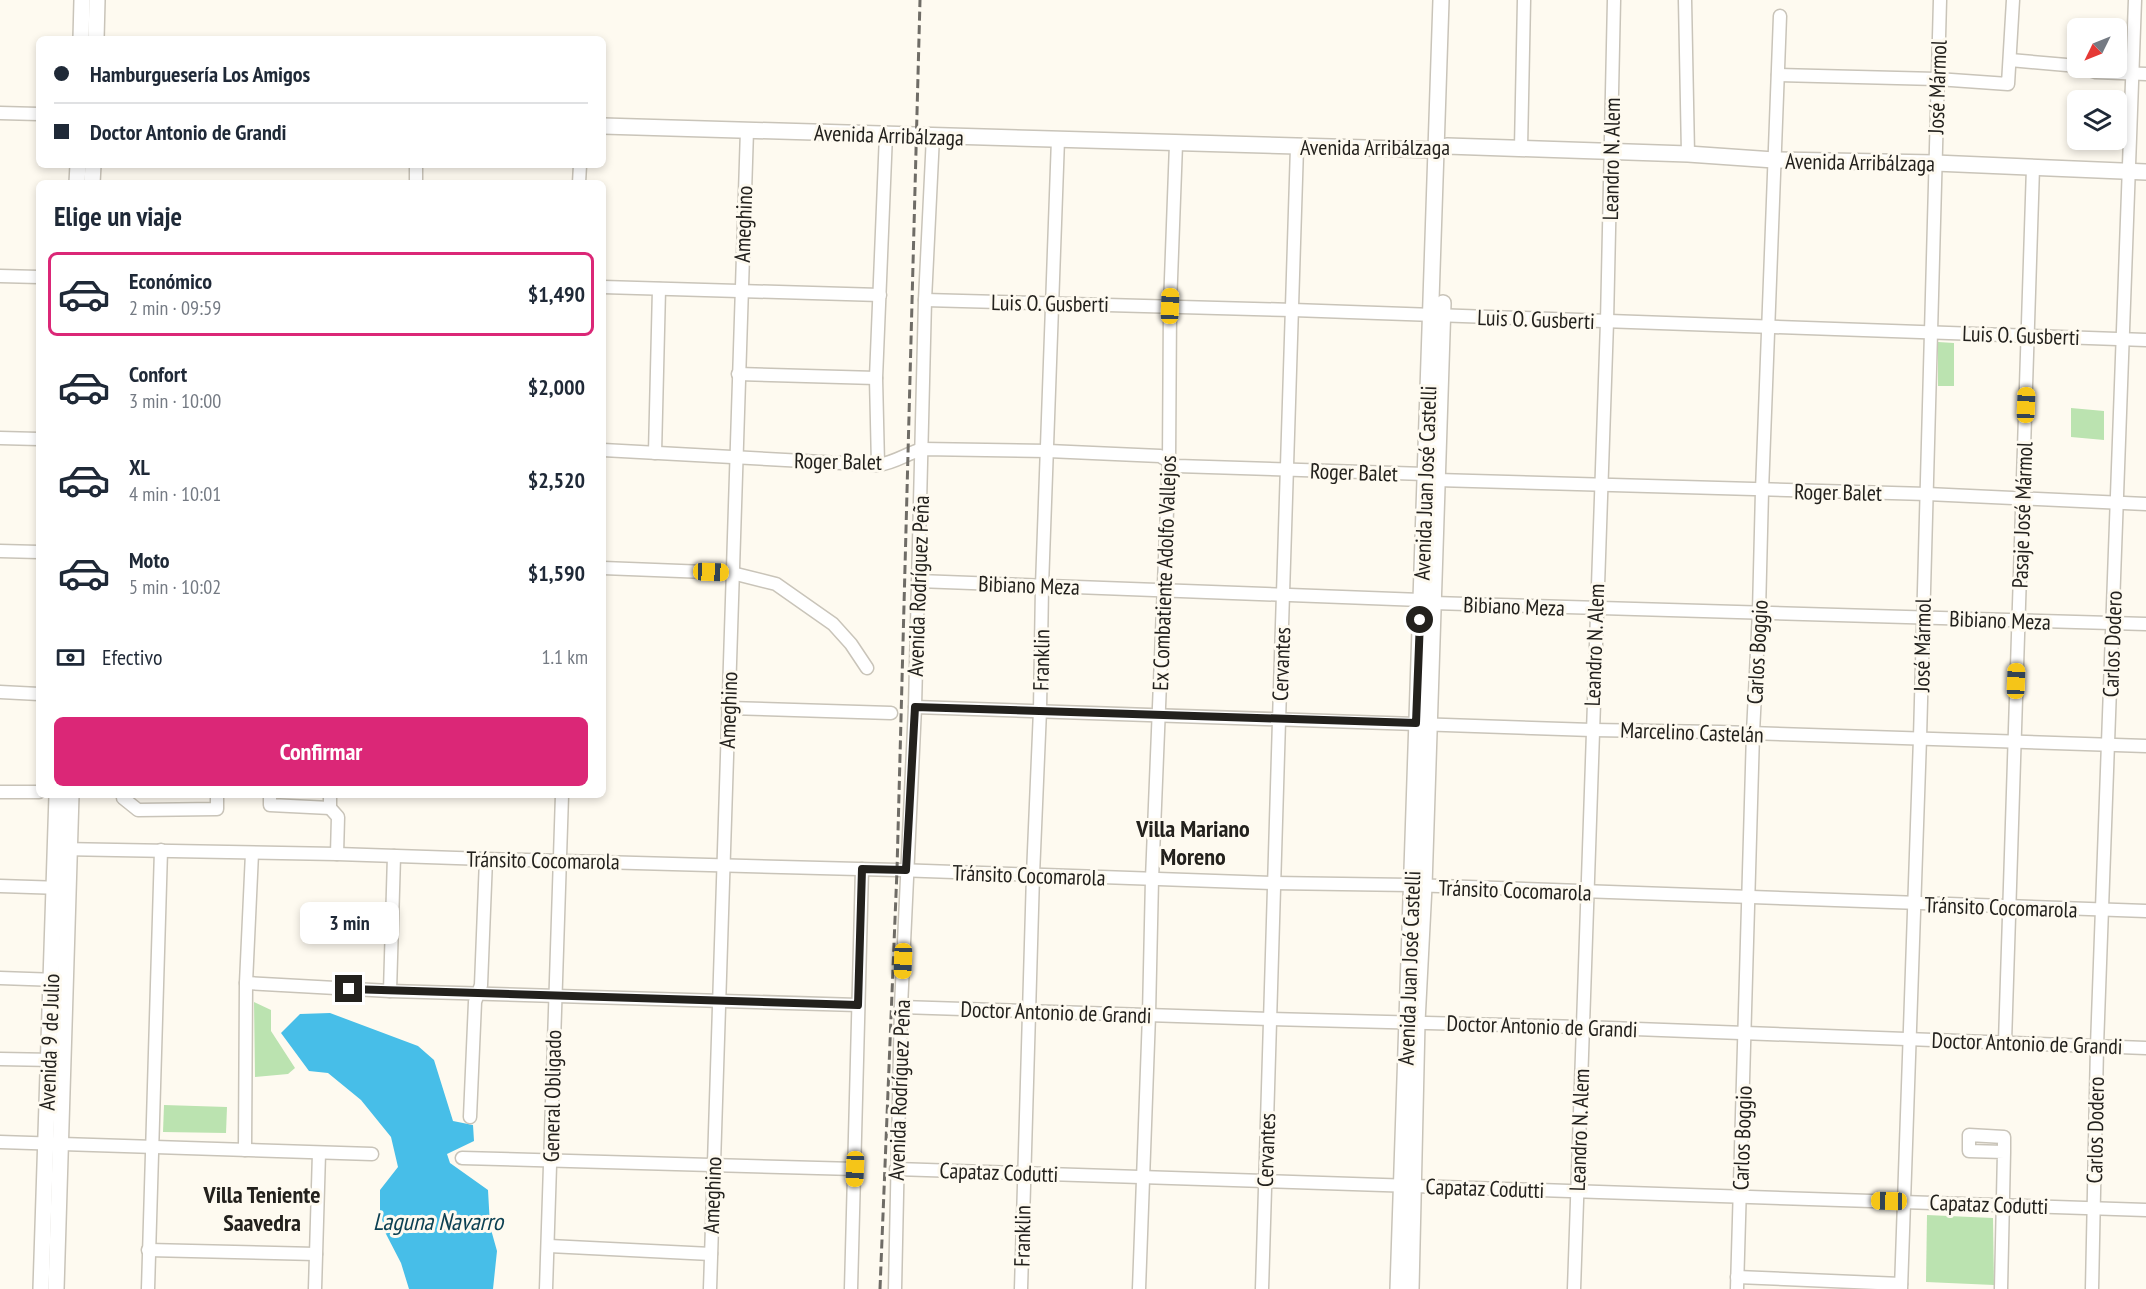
<!DOCTYPE html>
<html lang="es">
<head>
<meta charset="utf-8">
<style>
	body { margin:0; font-family:"PT Sans Narrow",sans-serif; background:#f6f6f7; color:#1f2937; height:100vh; display:flex; flex-direction:column; font-size:22px; white-space:nowrap }
	* { box-sizing:border-box; margin:0 }
	p { font-size:20px; color:#747a83 }
	.icon { flex:none; width:33px; height:33px; fill:none; stroke:currentColor; stroke-width:2; stroke-linecap:round; stroke-linejoin:round }
	.map { position:relative; flex:1; overflow:hidden }
	.panel { position:absolute; left:36px; top:180px; width:570px; height:618px; display:flex; flex-direction:column; background:#fff; border-radius:9px; box-shadow:0 3px 9px #0003 }
	.panel>* { flex:none }
	.banner { position:absolute; left:36px; top:36px; width:570px; height:132px; border-radius:9px; box-shadow:0 3px 9px #0003; display:grid; align-content:center; height:132px; padding:0 18px; background:#fff }
	.needle { width:39px; rotate:227deg }
	.controls { position:absolute; left:2067px; top:18px; display:grid; gap:12px }
	.controls a { display:grid; place-items:center; width:60px; height:60px; border-radius:9px; background:#fff; box-shadow:0 3px 9px #0003; font-size:30px }
	.end { position:absolute; width:27px; height:27px; margin:-14px; border:8px solid #23211d; background:#fff; box-shadow:0 0 0 3px #fff }
	.from { border-radius:50% }
	.bubble { position:absolute; height:42px; border-radius:9px; background:#fff; box-shadow:0 3px 9px #0003; font-size:20px; font-weight:800; line-height:42px; text-align:center }
	.car { position:absolute; width:18px; height:36px; margin:-18px -9px; border-radius:8px; box-shadow:0 0 4px 2px #0007; background:linear-gradient(#f5c518 24%,#345 0 40%,#f5c518 0 76%,#345 0 86%,#f5c518 0) }
	.banner b { display:flex; align-items:center; gap:21px; height:57px; font-size:22px }
	.banner b+b { border-top:2px solid #e0e1e3 }
	.banner i { width:15px; height:15px; background:#1f2937 }
	ul { padding:0; list-style:none }
	li { display:flex; align-items:center; gap:18px; height:84px; margin:0 12px 9px; padding:0 6px; border:3px solid transparent; border-radius:9px }
	li div { flex:1 }
	li b { display:block; font-size:22px }
	li em { font-style:normal; font-weight:800 }
	li.current { border-color:#db2777 }
	li>.icon { width:54px; height:54px; stroke-width:1.5 }
	h2 { padding:0 18px; font-size:27px; line-height:72px }
	.pay { display:flex; align-items:center; gap:15px; height:66px; padding:0 18px; font-size:22px }
	.pay p { margin-inline-start:auto }
	.action { display:flex; gap:12px; margin-top:auto; padding:12px 18px }
	.action a { flex:1; height:69px; border-radius:9px; background:#db2777; color:#fff; font-size:24px; font-weight:800; line-height:69px; text-align:center }
	.map>svg:first-child { display:block }
	.green { fill:#bbe3b0 }
	.water { fill:#47bee8 }
	.lines { fill:none; stroke-linecap:round; stroke-linejoin:round }
	.minor-casing { stroke:#c9c4b9; stroke-width:15 }
	.major-casing { stroke:#c9c4b9; stroke-width:18 }
	.minor { stroke:#fff; stroke-width:12 }
	.major { stroke:#fff; stroke-width:15 }
	.rail { stroke:#6f6c66; stroke-width:3; stroke-dasharray:9 4.5; stroke-linecap:butt }
	.route { stroke:#23211d; stroke-width:8 }
	.labels { text-anchor:middle; dominant-baseline:central; stroke-width:6; stroke-linejoin:round; paint-order:stroke }
	.street-label { font-size:22px; fill:#23211d; stroke:#fefaf0 }
	.neighbourhood-label { font-size:24px; font-weight:bold; fill:#23211d; stroke:#fefaf0 }
	.water-label { font-size:24px; font-style:italic; fill:#0c4052; stroke:#fefaf0 }
</style>
</head>
<body>
<div class="map">
<svg width="2146" height="1289" viewBox="0 0 2146 1289">
	<rect width="100%" height="100%" fill="#fefaf0"/>
	<g class="green">
		<polygon points="1938,342 1954,343 1954,386 1938,386"/>
		<polygon points="2071,408 2104,411 2104,440 2071,437"/>
		<polygon points="254,1002 271,1010 271,1031 295,1068 288,1074 255,1077"/>
		<polygon points="164,1105 227,1107 226,1133 163,1132"/>
		<polygon points="1927,1215 1993,1218 1994,1285 1926,1282"/>
	</g>
	<polygon class="water" points="330,1013 418,1046 434,1060 453,1121 473,1125 474,1141 447,1154 450,1163 488,1190 490,1226 497,1251 493,1289 409,1289 401,1263 386,1234 380,1212 380,1190 398,1167 391,1137 361,1100 328,1073 309,1071 281,1033 300,1014"/>
	<g class="lines">
		<defs>
			<g id="minor">
				<polyline points="1685,0 1688,154"/>
				<polyline points="2010,60 2078,66"/>
				<polyline points="2083,68 2096,72 2146,74"/>
				<polyline points="1778,75 1937,79 2008,84 2013,0"/>
				<polyline points="0,113 39,114"/>
				<polyline points="1521,148 1524,0"/>
				<polyline points="416,165 416,183"/>
				<polyline points="579,183 580,165"/>
				<polyline points="0,276 39,277"/>
				<polyline points="603,287 880,295"/>
				<polyline points="925,300 1293,310 2146,340"/>
				<polyline points="738,374 876,378"/>
				<polyline points="0,438 39,439"/>
				<path d="M603 450 878 465C894 463 906 454 922 449L1048 451 1160 456 1177 466 1425 474 1437 480 1927 494 2146 504"/>
				<polyline points="655,453 659,289"/>
				<polyline points="878,465 876,378 886,134"/>
				<polyline points="0,551 39,552"/>
				<polyline points="603,568 732,573 776,584 833,624 851,644 867,668"/>
				<polyline points="918,581 1421,600 1433,603 2146,624"/>
				<polyline points="0,692 39,694"/>
				<polyline points="915,707 1592,730 1719,732 2146,746"/>
				<polyline points="728,708 891,713"/>
				<polyline points="0,792 39,792"/>
				<polyline points="123,795 123,798 138,810 217,809 217,795"/>
				<polyline points="270,795 270,805 330,808"/>
				<polyline points="330,795 330,808 338,817 337,854"/>
				<polyline points="60,849 337,854 486,859 897,870 1273,883 1411,885 2146,911"/>
				<polyline points="0,886 62,888"/>
				<polyline points="0,978 58,980"/>
				<polyline points="246,983 390,991 858,1005"/>
				<polyline points="390,991 394,856"/>
				<polyline points="901,1007 1270,1019 1582,1027 2146,1048"/>
				<polyline points="2005,1042 2033,167"/>
				<polyline points="0,1059 55,1060"/>
				<polyline points="470,1117 475,1002 481,985 486,859"/>
				<polyline points="0,1142 372,1154"/>
				<polyline points="245,1150 246,983 252,853"/>
				<polyline points="462,1158 855,1169"/>
				<polyline points="896,1169 2146,1210"/>
				<polyline points="549,1246 711,1254"/>
				<polyline points="148,1250 316,1254"/>
				<polyline points="1737,1277 1901,1284"/>
				<polyline points="148,1289 161,850"/>
				<polyline points="315,1289 319,1153"/>
				<polyline points="546,1289 562,795"/>
				<polyline points="710,1289 747,130"/>
				<polyline points="851,1289 862,869"/>
				<polyline points="895,1289 901,1007 915,707 925,300 933,136"/>
				<polyline points="1021,1289 1033,875 1040,710 1042,586 1058,139"/>
				<polyline points="1139,1289 1149,1015 1152,879 1169,461 1170,306 1176,144"/>
				<path d="M1262 1289C1271 908 1287 528 1297 147"/>
				<polyline points="1574,1289 1607,322 1614,0"/>
				<polyline points="1737,1289 1753,733 1759,612 1762,491 1780,16"/>
				<polyline points="1901,1289 1920,738 1940,0"/>
				<polyline points="2001,1289 2004,1152 2004,1137 1969,1135 1969,1151 2004,1152"/>
				<polyline points="2092,1289 2097,1046 2135,0"/>
			</g>
			<g id="major">
				<polyline points="81,39 82,0"/>
				<polyline points="96,39 97,0"/>
				<polyline points="603,126 1437,150 1447,146 1688,154 1774,160 1935,163 2146,172"/>
				<polyline points="77,183 78,165"/>
				<polyline points="92,183 93,165"/>
				<polyline points="41,1289 57,795"/>
				<polyline points="56,1289 71,795"/>
				<polyline points="1398,1289 1441,0"/>
				<polyline points="1411,1289 1417,1022 1424,886 1443,303"/>
			</g>
		</defs>
		<use href="#minor" class="minor-casing"/>
		<use href="#major" class="major-casing"/>
		<use href="#minor" class="minor"/>
		<use href="#major" class="major"/>
		<polyline class="rail" points="880,1289 897,870 920,0"/>
	</g>
	<g class="lines">
		<polyline class="route" points="349,989 858,1005 862,869 906,870 915,707 1416,723 1420,620"/>
	</g>
	<g class="labels">
		<g class="street-label">
			<text transform="translate(1937 87) rotate(-88)">José Mármol</text>
			<text transform="translate(889 135) rotate(2)">Avenida Arribálzaga</text>
			<text x="1375" y="147">Avenida Arribálzaga</text>
			<text transform="translate(1611 159) rotate(-89)">Leandro N. Alem</text>
			<text transform="translate(1860 162) rotate(1)">Avenida Arribálzaga</text>
			<text transform="translate(743 224) rotate(-88)">Ameghino</text>
			<text transform="translate(1050 303) rotate(1)">Luis O. Gusberti</text>
			<text transform="translate(1536 319) rotate(2)">Luis O. Gusberti</text>
			<text transform="translate(2021 335) rotate(2)">Luis O. Gusberti</text>
			<text transform="translate(838 461) rotate(1)">Roger Balet</text>
			<text transform="translate(1354 472) rotate(2)">Roger Balet</text>
			<text transform="translate(1425 483) rotate(-88)">Avenida Juan José Castelli</text>
			<text transform="translate(1838 492) rotate(1)">Roger Balet</text>
			<text transform="translate(2022 515) rotate(-88)">Pasaje José Mármol</text>
			<text transform="translate(1164 573) rotate(-88)">Ex Combatiente Adolfo Vallejos</text>
			<text transform="translate(1029 585) rotate(2)">Bibiano Meza</text>
			<text transform="translate(918 586) rotate(-88)">Avenida Rodríguez Peña</text>
			<text transform="translate(1514 606) rotate(2)">Bibiano Meza</text>
			<text transform="translate(2000 620) rotate(2)">Bibiano Meza</text>
			<text transform="translate(2112 644) rotate(-88)">Carlos Dodero</text>
			<text transform="translate(1594 645) rotate(-88)">Leandro N. Alem</text>
			<text transform="translate(1922 645) rotate(-89)">José Mármol</text>
			<text transform="translate(1757 652) rotate(-87)">Carlos Boggio</text>
			<text transform="translate(1041 660) rotate(-89)">Franklin</text>
			<text transform="translate(1281 664) rotate(-88)">Cervantes</text>
			<text transform="translate(728 710) rotate(-88)">Ameghino</text>
			<text transform="translate(1692 732) rotate(2)">Marcelino Castelán</text>
			<text transform="translate(543 860) rotate(1)">Tránsito Cocomarola</text>
			<text transform="translate(1029 875) rotate(2)">Tránsito Cocomarola</text>
			<text transform="translate(1515 890) rotate(2)">Tránsito Cocomarola</text>
			<text transform="translate(2001 907) rotate(2)">Tránsito Cocomarola</text>
			<text transform="translate(1409 968) rotate(-88)">Avenida Juan José Castelli</text>
			<text transform="translate(1056 1012) rotate(2)">Doctor Antonio de Grandi</text>
			<text transform="translate(1542 1026) rotate(2)">Doctor Antonio de Grandi</text>
			<text transform="translate(49 1042) rotate(-88)">Avenida 9 de Julio</text>
			<text transform="translate(2027 1043) rotate(2)">Doctor Antonio de Grandi</text>
			<text transform="translate(899 1090) rotate(-88)">Avenida Rodríguez Peña</text>
			<text transform="translate(552 1096) rotate(-89)">General Obligado</text>
			<text transform="translate(1579 1130) rotate(-88)">Leandro N. Alem</text>
			<text transform="translate(2095 1130) rotate(-89)">Carlos Dodero</text>
			<text transform="translate(1742 1138) rotate(-88)">Carlos Boggio</text>
			<text transform="translate(1266 1150) rotate(-88)">Cervantes</text>
			<text transform="translate(999 1172) rotate(2)">Capataz Codutti</text>
			<text transform="translate(1485 1188) rotate(2)">Capataz Codutti</text>
			<text transform="translate(712 1195) rotate(-88)">Ameghino</text>
			<text transform="translate(1989 1204) rotate(2)">Capataz Codutti</text>
			<text transform="translate(1022 1236) rotate(-89)">Franklin</text>
		</g>
		<g class="neighbourhood-label">
			<text x="1193" y="828">Villa Mariano<tspan x="1193" dy="28">Moreno</tspan></text>
			<text x="262" y="1194">Villa Teniente<tspan x="262" dy="28">Saavedra</tspan></text>
		</g>
		<g class="water-label">
			<text x="438" y="1221">Laguna Navarro</text>
		</g>
	</g>
</svg>
<div class="controls">
<a><svg class="needle" viewBox="-14 -14 28 28"><path d="M0-13l5 13h-10z" fill="#e53935"/><path d="M0 13l5-13h-10z" fill="#747a83"/></svg></a>
<a><svg class="icon" aria-label="layers" viewBox="0 0 24 24"><path d="M12 4l9 5-9 5-9-5zM3 14l9 5 9-5"/></svg></a>
</div>
<i class="end from" style="left:1420px;top:620px"></i>
<i class="end" style="left:349px;top:989px"></i>
<div class="bubble" style="left:300px;top:902px;width:99px">3 min</div>
<i class="car" style="left:1170px;top:306px;rotate:2deg"></i>
<i class="car" style="left:2026px;top:405px;rotate:2deg"></i>
<i class="car" style="left:711px;top:572px;rotate:92deg"></i>
<i class="car" style="left:2016px;top:681px;rotate:2deg"></i>
<i class="car" style="left:903px;top:961px;rotate:182deg"></i>
<i class="car" style="left:855px;top:1169px;rotate:182deg"></i>
<i class="car" style="left:1889px;top:1201px;rotate:271deg"></i>
<div class="banner">
<b><i class="from"></i>Hamburguesería Los Amigos</b>
<b><i></i>Doctor Antonio de Grandi</b>
</div>
<section class="panel">
<h2>Elige un viaje</h2>
<ul>
<li class="current"><svg class="icon" aria-label="car" viewBox="0 0 24 24"><path d="M5 17H2v-5l4-1 3-4h7l3 4 3 1v5h-3M9 17h6M6 11h13"/><circle cx="7" cy="17" r="2"/><circle cx="17" cy="17" r="2"/></svg><div><b>Económico</b><p>2 min · 09:59</p></div><em>$1,490</em></li>
<li><svg class="icon" aria-label="car" viewBox="0 0 24 24"><path d="M5 17H2v-5l4-1 3-4h7l3 4 3 1v5h-3M9 17h6M6 11h13"/><circle cx="7" cy="17" r="2"/><circle cx="17" cy="17" r="2"/></svg><div><b>Confort</b><p>3 min · 10:00</p></div><em>$2,000</em></li>
<li><svg class="icon" aria-label="car" viewBox="0 0 24 24"><path d="M5 17H2v-5l4-1 3-4h7l3 4 3 1v5h-3M9 17h6M6 11h13"/><circle cx="7" cy="17" r="2"/><circle cx="17" cy="17" r="2"/></svg><div><b>XL</b><p>4 min · 10:01</p></div><em>$2,520</em></li>
<li><svg class="icon" aria-label="car" viewBox="0 0 24 24"><path d="M5 17H2v-5l4-1 3-4h7l3 4 3 1v5h-3M9 17h6M6 11h13"/><circle cx="7" cy="17" r="2"/><circle cx="17" cy="17" r="2"/></svg><div><b>Moto</b><p>5 min · 10:02</p></div><em>$1,590</em></li>
</ul>
<div class="pay"><svg class="icon" aria-label="cash" viewBox="0 0 24 24"><path d="M3 7h18v10H3z"/><circle cx="12" cy="12" r="2"/></svg>Efectivo<p>1.1 km</p></div>
<div class="action"><a>Confirmar</a></div>
</section>
</div>
</body>
</html>
